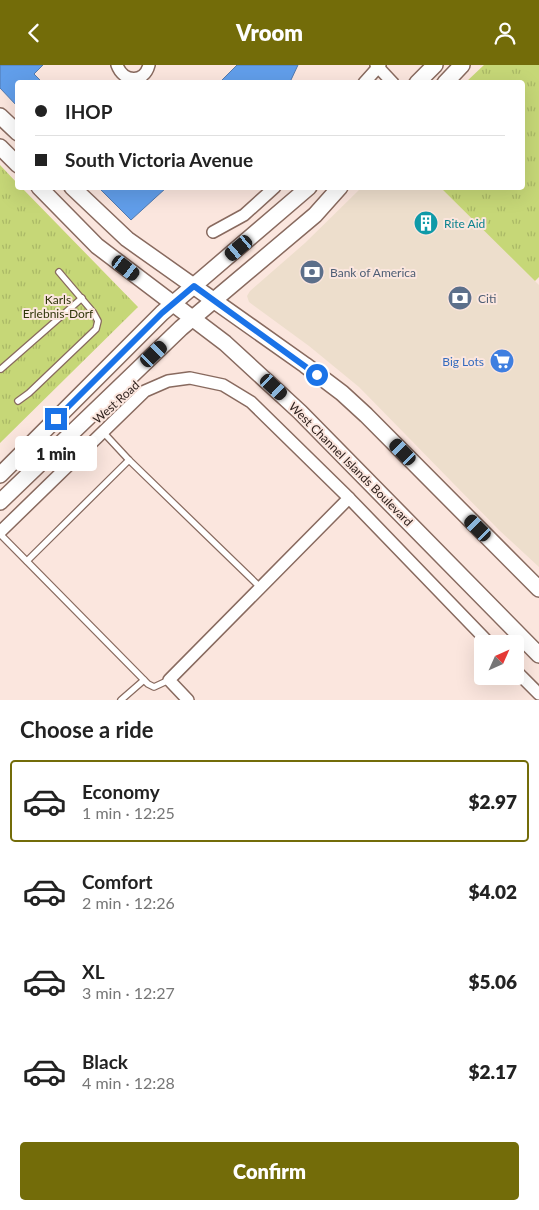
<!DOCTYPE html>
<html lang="en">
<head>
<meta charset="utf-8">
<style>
	body { margin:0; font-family:Lato,sans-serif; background:#f2f2f2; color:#222; height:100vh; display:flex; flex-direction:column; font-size:19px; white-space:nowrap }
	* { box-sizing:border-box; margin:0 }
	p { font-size:16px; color:#767676 }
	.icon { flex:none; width:28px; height:28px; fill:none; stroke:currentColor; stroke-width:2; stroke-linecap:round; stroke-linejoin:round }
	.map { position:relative; height:635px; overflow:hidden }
	.drawer { display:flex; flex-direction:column; background:#fff; flex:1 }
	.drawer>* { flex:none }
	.top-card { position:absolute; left:15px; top:15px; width:510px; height:110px; border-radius:5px; box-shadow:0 5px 20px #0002; display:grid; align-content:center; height:110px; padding:0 20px; background:#fff }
	.needle { width:32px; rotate:45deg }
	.fabs { position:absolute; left:474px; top:570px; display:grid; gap:10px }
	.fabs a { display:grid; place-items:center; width:50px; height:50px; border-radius:5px; background:#fff; box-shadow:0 5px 20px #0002; font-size:25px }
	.end { position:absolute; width:22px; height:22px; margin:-11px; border:6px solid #1a73e8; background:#fff; box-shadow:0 0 0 2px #fff }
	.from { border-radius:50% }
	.bubble { position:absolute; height:35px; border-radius:5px; background:#fff; box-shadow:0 5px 20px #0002; font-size:16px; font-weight:800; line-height:35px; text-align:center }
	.car { position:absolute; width:15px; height:30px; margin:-15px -8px; border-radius:6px; box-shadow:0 0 4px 1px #0007; background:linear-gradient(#222 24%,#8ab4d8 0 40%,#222 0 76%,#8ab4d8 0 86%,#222 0) }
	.top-card b { display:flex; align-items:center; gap:18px; height:48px; font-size:19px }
	.top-card b+b { border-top:1px solid #e0e0e0 }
	.top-card i { width:12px; height:12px; background:#222 }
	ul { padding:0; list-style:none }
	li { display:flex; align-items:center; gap:15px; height:82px; margin:0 10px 8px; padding:0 10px; border:2px solid transparent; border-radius:5px }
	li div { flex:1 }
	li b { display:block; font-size:19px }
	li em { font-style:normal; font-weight:800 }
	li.current { border-color:#736c09 }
	li>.icon { width:45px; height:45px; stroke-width:1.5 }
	h2 { padding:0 20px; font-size:22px; line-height:60px }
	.primary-button { display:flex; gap:10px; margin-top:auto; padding:10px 20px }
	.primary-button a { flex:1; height:58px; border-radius:5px; background:#736c09; color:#fff; font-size:20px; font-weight:800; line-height:58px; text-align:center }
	header { display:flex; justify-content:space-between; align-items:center; height:65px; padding:0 20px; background:#736c09; color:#fff; font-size:22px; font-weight:800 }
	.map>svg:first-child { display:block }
	.commercial { fill:#eddecc }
	.park { fill:url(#park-tufts) }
	.water { fill:#619eea; stroke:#5279ad }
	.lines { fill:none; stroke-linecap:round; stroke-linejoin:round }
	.lane-casing { stroke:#886a5f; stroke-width:8 }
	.street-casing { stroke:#886a5f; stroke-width:14 }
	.secondary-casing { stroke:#886a5f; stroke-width:18 }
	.lane { stroke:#fff; stroke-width:5.5 }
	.street { stroke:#fff; stroke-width:11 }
	.secondary { stroke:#fff; stroke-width:15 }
	.route { stroke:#1a73e8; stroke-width:6 }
	.labels { text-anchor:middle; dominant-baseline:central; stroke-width:4; stroke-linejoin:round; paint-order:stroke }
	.culture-label { font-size:12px; fill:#0d838f; stroke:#fbe6de; text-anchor:start }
	.service-label { font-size:12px; fill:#4e5e75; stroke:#fbe6de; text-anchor:start }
	.park-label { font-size:12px; fill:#31370b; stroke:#fbe6de }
	.shop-label { font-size:12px; fill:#366cbe; stroke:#fbe6de; text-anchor:end }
	.street-label { font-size:12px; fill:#2f221e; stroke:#fbe6de }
</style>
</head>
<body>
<header><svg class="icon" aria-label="back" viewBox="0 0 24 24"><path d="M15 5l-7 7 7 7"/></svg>Vroom<svg class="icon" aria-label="person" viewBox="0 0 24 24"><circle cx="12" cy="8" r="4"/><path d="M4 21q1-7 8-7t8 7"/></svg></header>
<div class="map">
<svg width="539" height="635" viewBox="0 0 539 635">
	<defs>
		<pattern id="park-tufts" width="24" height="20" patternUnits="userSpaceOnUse" patternTransform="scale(1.25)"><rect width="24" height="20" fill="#c6d777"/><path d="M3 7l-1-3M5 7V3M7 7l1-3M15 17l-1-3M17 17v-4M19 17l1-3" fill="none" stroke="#aab866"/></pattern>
	</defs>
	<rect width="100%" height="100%" fill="#fbe6de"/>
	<polygon class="commercial" points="361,123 442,123 539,220 539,502 499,465 359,322 309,281 249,237 247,231 250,226 305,178"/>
	<g class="park">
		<polygon points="484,0 539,0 539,212 535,216 441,123 522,122 522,18 466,17"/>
		<polygon points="0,100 17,118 18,122 22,123 138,242 0,378"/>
	</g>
	<g class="water">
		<polygon points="0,0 43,0 34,9 42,17 18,18 17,41 0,23"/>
		<polygon points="237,0 298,0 290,17 220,17"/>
		<polygon points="99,123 166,123 131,155"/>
	</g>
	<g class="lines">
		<defs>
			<g id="lane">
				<polyline points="1,304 82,233"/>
				<polyline points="18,336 29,328 96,264 98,256 93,247 59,207"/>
				<polyline points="103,367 129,395 261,523"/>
				<polyline points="0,469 148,619 154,622 169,615"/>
				<polyline points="27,496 129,395"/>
				<polyline points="121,635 144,615"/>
			</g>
			<g id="street">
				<path d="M117 0C123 17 144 19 149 0"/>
				<polyline points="376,0 393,18"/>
				<polyline points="364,18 380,0"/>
				<polyline points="213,167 244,150 275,122"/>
				<polyline points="349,433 490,579"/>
				<polyline points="0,467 145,326 168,316 190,313 223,320 251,337 349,433 169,615 188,635"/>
				<polyline points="515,605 539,629"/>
			</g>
			<g id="secondary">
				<polyline points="417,18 435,0"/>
				<polyline points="445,18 462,0"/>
				<polyline points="0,51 18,68"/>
				<polyline points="0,82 18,100"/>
				<polyline points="39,122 97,181 225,278 300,347 539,590"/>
				<polyline points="72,122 127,174 305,300 342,328 366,350 539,524"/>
				<polyline points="0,410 162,248 309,122"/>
				<polyline points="0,437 181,263 315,150 340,122"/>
			</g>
		</defs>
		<use href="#lane" class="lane-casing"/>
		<use href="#street" class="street-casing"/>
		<use href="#secondary" class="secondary-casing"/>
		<use href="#lane" class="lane"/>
		<use href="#street" class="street"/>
		<use href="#secondary" class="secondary"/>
	</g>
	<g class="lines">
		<polyline class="route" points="56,354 162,248 194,221 317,310"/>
	</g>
	<defs>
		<symbol id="building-disc" viewBox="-11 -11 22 22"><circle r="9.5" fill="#0f9aa8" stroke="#fbe6de"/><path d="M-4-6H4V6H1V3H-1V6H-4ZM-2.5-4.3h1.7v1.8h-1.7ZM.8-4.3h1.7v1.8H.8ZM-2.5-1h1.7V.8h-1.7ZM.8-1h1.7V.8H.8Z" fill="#fff"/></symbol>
		<symbol id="bank-disc" viewBox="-11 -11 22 22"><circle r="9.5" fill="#5c6f8a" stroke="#fbe6de"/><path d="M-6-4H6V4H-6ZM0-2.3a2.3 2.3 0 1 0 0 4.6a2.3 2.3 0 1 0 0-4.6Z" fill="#fff"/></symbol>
		<symbol id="supermarket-disc" viewBox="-11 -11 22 22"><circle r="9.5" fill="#3f7fe0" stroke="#fbe6de"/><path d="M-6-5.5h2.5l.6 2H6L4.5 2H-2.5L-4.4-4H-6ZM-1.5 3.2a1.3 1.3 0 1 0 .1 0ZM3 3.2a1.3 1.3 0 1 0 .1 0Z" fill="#fff"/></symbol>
	</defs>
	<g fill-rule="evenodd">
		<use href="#building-disc" x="412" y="144" width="28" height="28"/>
		<use href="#bank-disc" x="298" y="193" width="28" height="28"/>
		<use href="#bank-disc" x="446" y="219" width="28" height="28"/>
		<use href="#supermarket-disc" x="488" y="282" width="28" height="28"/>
	</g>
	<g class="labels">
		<g class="culture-label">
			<text x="444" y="158">Rite Aid</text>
		</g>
		<g class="service-label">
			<text x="330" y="207">Bank of America</text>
			<text x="478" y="233">Citi</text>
		</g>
		<g class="park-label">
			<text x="58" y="234">Karls<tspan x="58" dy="14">Erlebnis-Dorf</tspan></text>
		</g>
		<g class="shop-label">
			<text x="484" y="296">Big Lots</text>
		</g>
		<g class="street-label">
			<text transform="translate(116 337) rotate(-42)">West Road</text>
			<text transform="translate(351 399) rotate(45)">West Channel Islands Boulevard</text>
		</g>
	</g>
</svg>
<div class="fabs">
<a><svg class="needle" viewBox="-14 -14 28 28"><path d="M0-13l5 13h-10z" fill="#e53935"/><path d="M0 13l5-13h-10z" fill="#767676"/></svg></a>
</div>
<i class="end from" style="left:317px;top:310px"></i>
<i class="end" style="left:56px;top:354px"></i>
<div class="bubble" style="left:15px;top:371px;width:82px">1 min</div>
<i class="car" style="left:239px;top:183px;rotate:230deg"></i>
<i class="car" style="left:126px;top:203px;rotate:128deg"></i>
<i class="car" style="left:154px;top:289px;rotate:46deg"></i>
<i class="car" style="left:274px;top:322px;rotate:133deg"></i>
<i class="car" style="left:403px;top:387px;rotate:316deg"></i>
<i class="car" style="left:478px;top:463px;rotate:315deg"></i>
<div class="top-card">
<b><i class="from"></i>IHOP</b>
<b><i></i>South Victoria Avenue</b>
</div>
</div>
<section class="drawer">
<h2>Choose a ride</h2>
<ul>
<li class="current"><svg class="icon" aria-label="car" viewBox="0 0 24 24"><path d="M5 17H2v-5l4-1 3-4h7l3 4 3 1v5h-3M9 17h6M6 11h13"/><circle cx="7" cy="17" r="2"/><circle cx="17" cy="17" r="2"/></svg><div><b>Economy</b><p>1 min · 12:25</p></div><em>$2.97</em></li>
<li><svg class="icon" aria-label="car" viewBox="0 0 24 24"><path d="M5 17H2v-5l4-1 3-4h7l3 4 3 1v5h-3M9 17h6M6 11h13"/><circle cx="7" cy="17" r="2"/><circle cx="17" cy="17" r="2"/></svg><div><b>Comfort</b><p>2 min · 12:26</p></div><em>$4.02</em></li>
<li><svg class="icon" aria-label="car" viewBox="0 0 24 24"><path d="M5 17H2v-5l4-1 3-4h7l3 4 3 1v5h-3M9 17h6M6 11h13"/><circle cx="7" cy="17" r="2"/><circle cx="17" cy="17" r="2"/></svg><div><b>XL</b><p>3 min · 12:27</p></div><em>$5.06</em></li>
<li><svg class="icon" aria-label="car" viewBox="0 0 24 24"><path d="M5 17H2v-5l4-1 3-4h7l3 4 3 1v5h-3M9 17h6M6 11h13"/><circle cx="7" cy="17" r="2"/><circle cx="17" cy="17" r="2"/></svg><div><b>Black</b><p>4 min · 12:28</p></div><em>$2.17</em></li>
</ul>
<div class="primary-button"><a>Confirm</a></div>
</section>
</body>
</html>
